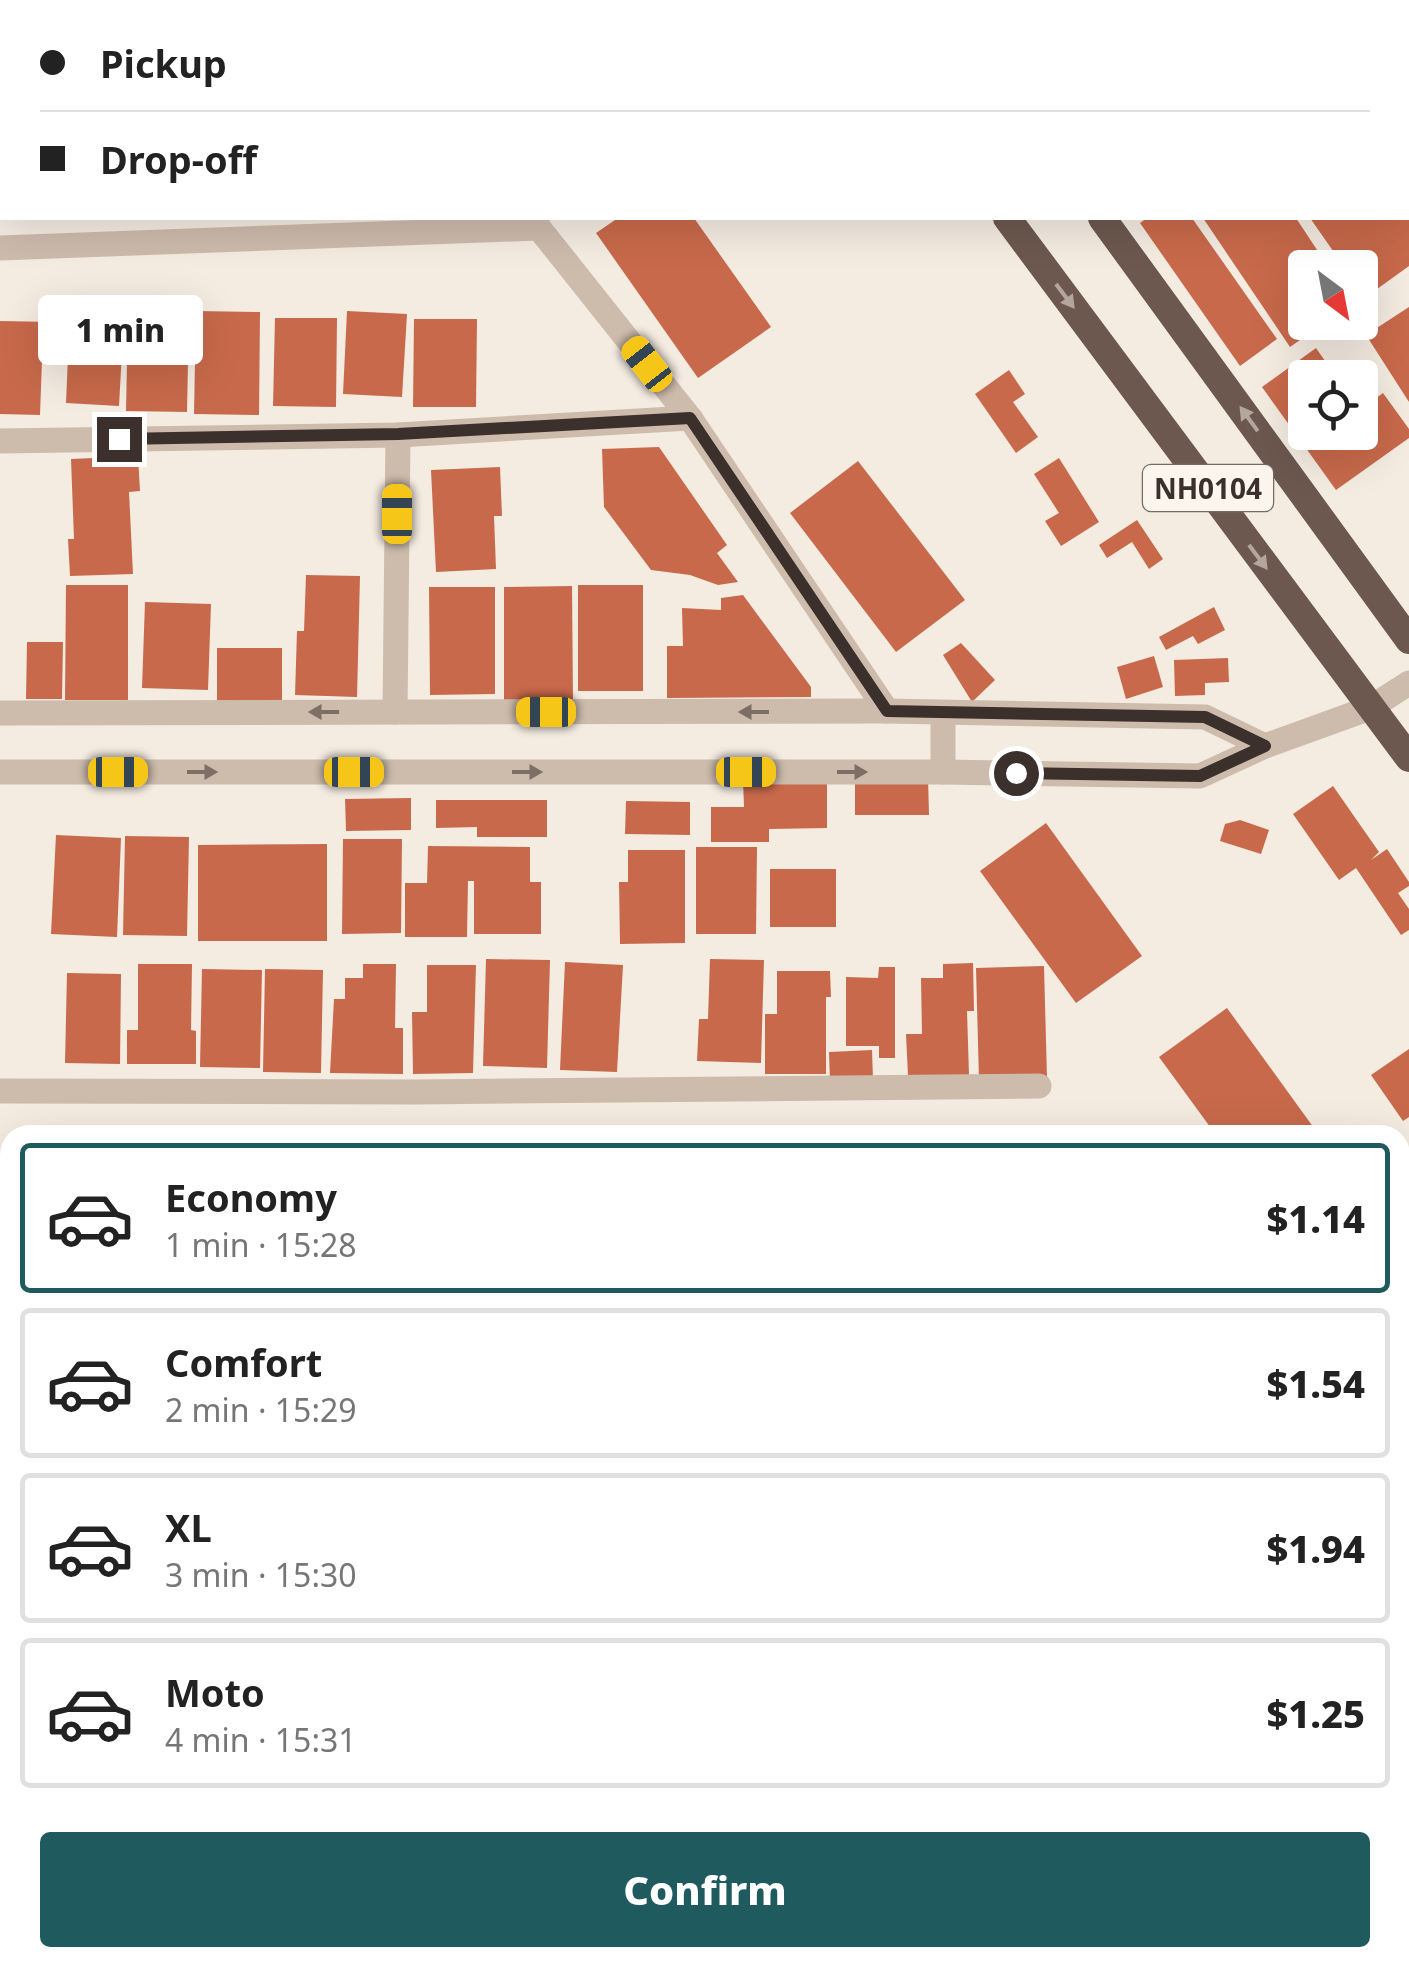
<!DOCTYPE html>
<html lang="en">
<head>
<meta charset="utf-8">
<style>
	body { margin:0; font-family:"Noto Sans",sans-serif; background:#f2f2f2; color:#222; height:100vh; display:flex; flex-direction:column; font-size:38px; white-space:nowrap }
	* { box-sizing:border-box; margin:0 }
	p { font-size:32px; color:#767676 }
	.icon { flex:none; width:55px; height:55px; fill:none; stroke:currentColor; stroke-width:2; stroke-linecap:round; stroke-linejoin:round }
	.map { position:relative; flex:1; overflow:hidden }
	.sheet { position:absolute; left:0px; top:1125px; width:1410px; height:842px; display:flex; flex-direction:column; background:#fff; border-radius:30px 30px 0 0; box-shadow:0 10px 40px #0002 }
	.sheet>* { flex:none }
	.top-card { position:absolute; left:0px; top:0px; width:1410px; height:220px; box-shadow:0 10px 40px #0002; display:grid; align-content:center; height:220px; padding:0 40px; background:#fff }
	.needle { width:65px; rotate:148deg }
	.buttons { position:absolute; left:1288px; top:250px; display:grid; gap:20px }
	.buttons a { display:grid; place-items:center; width:90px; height:90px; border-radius:10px; background:#fff; box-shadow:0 10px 40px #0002; font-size:50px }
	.end { position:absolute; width:45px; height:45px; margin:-22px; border:12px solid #3b302b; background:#fff; box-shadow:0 0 0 5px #fff }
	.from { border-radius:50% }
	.bubble { position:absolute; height:70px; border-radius:10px; background:#fff; box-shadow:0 10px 40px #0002; font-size:32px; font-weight:800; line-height:70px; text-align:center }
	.car { position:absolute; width:30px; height:60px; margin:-30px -15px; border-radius:12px; box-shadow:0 0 8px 2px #0007; background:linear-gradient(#f5c518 24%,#345 0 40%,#f5c518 0 76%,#345 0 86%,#f5c518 0) }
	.top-card b { display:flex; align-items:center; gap:35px; height:95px; font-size:38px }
	.top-card b+b { border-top:2px solid #e0e0e0 }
	.top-card i { width:25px; height:25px; background:#222 }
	ul { padding:18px 0 0; list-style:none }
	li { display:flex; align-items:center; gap:30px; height:150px; margin:0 20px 15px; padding:0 20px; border:5px solid #e0e0e0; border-radius:10px }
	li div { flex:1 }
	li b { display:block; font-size:38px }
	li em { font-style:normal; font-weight:800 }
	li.on { border-color:#1f5a5e }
	li>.icon { width:90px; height:90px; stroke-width:1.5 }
	.cta { display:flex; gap:20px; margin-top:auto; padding:20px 40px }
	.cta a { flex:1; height:115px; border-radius:10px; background:#1f5a5e; color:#fff; font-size:40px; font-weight:800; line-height:115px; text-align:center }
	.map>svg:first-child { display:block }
	.building { fill:#c8694b }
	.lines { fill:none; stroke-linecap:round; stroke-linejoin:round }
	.minor { stroke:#cdbbac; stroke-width:25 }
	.trunk { stroke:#6c584f; stroke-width:28 }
	.oneway { fill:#b4a69e }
	.oneway2 { fill:#7d6f65 }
	.route { stroke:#3b302b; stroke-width:12 }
	.labels { text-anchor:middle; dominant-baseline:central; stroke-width:8; stroke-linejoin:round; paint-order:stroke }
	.shield { fill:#fbf5ee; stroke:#756b66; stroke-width:2.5 }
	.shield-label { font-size:28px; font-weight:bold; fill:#3b302b }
</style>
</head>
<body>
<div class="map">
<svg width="1409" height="1966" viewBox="0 0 1409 1966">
	<rect width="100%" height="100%" fill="#f4ebe1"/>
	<g class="building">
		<polygon points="618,218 694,218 771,327 698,378 596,233"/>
		<polygon points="1147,218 1192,218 1277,339 1240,366 1140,223"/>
		<polygon points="1203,218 1296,218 1329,268 1305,268 1305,322 1326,322 1290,347"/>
		<polygon points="1310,218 1409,218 1409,266 1366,297 1360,289 1360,268 1345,268"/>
		<polygon points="88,295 125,297 119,406 66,403 70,309 88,310"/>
		<polygon points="1409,307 1409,402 1366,335"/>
		<polygon points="196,311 260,312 259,415 194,414"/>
		<polygon points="347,311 407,314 402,397 343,394"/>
		<polygon points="128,314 189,314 187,412 126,411"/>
		<polygon points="275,318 337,318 336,407 273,406"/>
		<polygon points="414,319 477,319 476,407 413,407"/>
		<polygon points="0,321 53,322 52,360 42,360 40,415 0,414"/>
		<polygon points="1316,348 1337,378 1305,378 1305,432 1360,432 1360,410 1383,393 1409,429 1409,438 1336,490 1262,387"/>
		<polygon points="1009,370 1025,394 1013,402 1038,437 1016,453 975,394"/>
		<polygon points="659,447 727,545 717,553 738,582 718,585 690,575 651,570 604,507 602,449"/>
		<polygon points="138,456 140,491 129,492 133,574 70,576 68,539 74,539 71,459"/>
		<polygon points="1059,458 1099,522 1061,546 1045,521 1059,513 1034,474"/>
		<polygon points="858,461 965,600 896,652 790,513"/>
		<polygon points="500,467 502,516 494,516 496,569 436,572 431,470"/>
		<polygon points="1137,520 1163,559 1149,569 1132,542 1107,558 1099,545"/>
		<polygon points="306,575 360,576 357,697 295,695 297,631 304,631"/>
		<polygon points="66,585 128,585 128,700 65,700"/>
		<rect x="578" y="585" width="65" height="106"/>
		<polygon points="572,586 573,700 504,700 504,587"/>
		<polygon points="429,587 495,587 495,694 430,695"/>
		<polygon points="743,595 811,687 811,697 667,698 667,646 683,646 682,608 721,610 721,598"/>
		<polygon points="145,602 211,604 208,690 142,688"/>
		<polygon points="1214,607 1225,630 1198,644 1193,636 1166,650 1159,637"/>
		<polygon points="27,642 63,642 62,699 26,699"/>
		<polygon points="961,643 995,680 972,702 943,655"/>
		<polygon points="217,648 282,648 282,702 217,703"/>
		<polygon points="1154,656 1163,687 1126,699 1117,667"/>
		<polygon points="1228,658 1229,682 1205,683 1205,695 1175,696 1174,660"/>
		<polygon points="928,777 929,815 855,815 855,778"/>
		<polygon points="827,779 827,828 769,829 769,842 711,842 711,807 744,807 743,780"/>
		<polygon points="1333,786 1379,852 1371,860 1387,849 1409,882 1409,886 1398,893 1409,909 1409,930 1401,935 1356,868 1339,880 1293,814"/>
		<polygon points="411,798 411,830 346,831 345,799"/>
		<polygon points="436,800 547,800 547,837 477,837 477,827 436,828"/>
		<polygon points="626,801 690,802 690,835 625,834"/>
		<polygon points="1240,820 1269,830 1261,854 1220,841 1225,824"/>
		<polygon points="1046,823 1142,956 1076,1003 980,871"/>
		<polygon points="56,835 121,838 117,937 51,934"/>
		<polygon points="125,836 189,837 187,936 123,935"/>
		<polygon points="343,839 402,839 401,933 342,934"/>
		<polygon points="327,844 327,941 198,941 198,845"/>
		<polygon points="428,846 530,847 530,882 541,882 541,934 474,934 474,881 468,881 467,937 405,937 405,883 427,883"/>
		<polygon points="696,847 757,847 756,934 696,934"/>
		<polygon points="628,850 685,850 685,943 620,944 619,882 628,882"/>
		<rect x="770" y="869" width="66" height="58"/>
		<polygon points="486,959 550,960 547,1068 483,1066"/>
		<polygon points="710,959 764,960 761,1063 697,1061 699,1019 708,1019"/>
		<polygon points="565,962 623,965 617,1072 560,1070"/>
		<polygon points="973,963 974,1011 967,1011 969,1075 908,1076 906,1034 922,1034 921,978 943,978 943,964"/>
		<polygon points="138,964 192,964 191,1030 196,1031 196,1064 127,1064 127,1030 138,1030"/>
		<polygon points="363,964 396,964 395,1028 403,1028 403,1074 330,1073 334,999 345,999 345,978 363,978"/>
		<polygon points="427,965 476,965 473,1073 413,1074 412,1012 427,1012"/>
		<polygon points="1044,966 1047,1078 979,1080 976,968"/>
		<polygon points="879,967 895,967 895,1058 879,1058 879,1046 846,1046 846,977 878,978"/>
		<polygon points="202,969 262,970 260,1068 200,1067"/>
		<polygon points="265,969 323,970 321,1073 263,1072"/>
		<polygon points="777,971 830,971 831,997 826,997 826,1074 765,1074 765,1014 777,1014"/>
		<polygon points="67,973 121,974 120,1064 65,1063"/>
		<polygon points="1227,1008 1319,1135 1216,1135 1159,1057"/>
		<polygon points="1409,1049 1409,1117 1403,1121 1371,1075"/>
		<polygon points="872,1050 873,1080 830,1082 829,1052"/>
		<polygon points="1409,1207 1409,1348 1400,1354 1400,1214"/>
		<rect x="0" y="1282" width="10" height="100"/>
		<polygon points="0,1595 6,1596 3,1666 0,1666"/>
		<polygon points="1400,1796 1409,1797 1409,1887 1400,1887"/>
		<polygon points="10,1896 10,1958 60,1958 52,1966 0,1966 0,1907"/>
		<rect x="72" y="1958" width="66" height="8"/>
		<polygon points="152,1958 221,1958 221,1966 153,1966"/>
		<rect x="252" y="1958" width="33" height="8"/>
		<rect x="291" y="1958" width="58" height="8"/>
		<polygon points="373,1958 429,1958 429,1966 372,1966"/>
		<polygon points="442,1958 503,1958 503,1966 441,1966"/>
		<polygon points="513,1958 571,1958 571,1966 512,1966"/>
		<rect x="593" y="1958" width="52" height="8"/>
		<polygon points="873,1958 933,1958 932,1966 873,1966"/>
		<rect x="1105" y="1958" width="50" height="8"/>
		<rect x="1162" y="1958" width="54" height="8"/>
		<rect x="1249" y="1958" width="49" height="8"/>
		<rect x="1318" y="1958" width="85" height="8"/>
	</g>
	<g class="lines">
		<g class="minor">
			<polyline points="371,0 373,2"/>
			<polyline points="531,218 690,418 887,711"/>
			<polyline points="0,248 539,228"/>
			<polyline points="0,441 398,435 690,418"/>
			<polyline points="395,712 398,435"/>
			<polyline points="0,713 887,711 1205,717 1265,746"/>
			<polyline points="0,772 943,772 1200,776 1265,746 1370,708 1409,683"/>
			<polyline points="943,772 943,713"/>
			<polyline points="0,1091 416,1092 1039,1086"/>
			<polyline points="0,1405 10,1405"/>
			<polyline points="1400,1719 1409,1719"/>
			<polyline points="0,1720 10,1720"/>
			<polyline points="846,1966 846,1958"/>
		</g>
		<g class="trunk">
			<polyline points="846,0 848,2"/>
			<polyline points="944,0 946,2"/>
			<polyline points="1007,218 1409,758"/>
			<polyline points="1102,218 1409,640"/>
		</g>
	</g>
	<defs><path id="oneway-solid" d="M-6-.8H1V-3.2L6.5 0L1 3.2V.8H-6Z" transform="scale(2.5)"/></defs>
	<g class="oneway">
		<use href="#oneway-solid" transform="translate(1065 296) rotate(53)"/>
		<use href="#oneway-solid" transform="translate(1249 419) rotate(-126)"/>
		<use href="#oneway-solid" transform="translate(1258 557) rotate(53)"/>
	</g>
	<g class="oneway2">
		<use href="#oneway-solid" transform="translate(324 712) rotate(180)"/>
		<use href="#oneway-solid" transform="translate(754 712) rotate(180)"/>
		<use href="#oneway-solid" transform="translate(202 772)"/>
		<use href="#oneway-solid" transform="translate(527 772)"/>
		<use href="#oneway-solid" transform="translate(852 772)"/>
	</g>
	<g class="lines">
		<polyline class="route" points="119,439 398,434 690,418 887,711 1205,717 1265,746 1200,776 1016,773"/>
	</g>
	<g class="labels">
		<rect class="shield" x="1143" y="465" width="130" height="46" rx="8"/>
		<g class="shield-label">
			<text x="1208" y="488">NH0104</text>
		</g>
	</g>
</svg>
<div class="buttons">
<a><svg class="needle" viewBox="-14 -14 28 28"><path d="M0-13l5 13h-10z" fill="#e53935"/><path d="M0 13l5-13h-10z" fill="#767676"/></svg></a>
<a><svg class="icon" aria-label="locate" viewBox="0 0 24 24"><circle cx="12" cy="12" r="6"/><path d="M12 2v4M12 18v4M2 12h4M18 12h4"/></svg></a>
</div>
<i class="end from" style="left:1016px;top:773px"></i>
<i class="end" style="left:119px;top:439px"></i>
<div class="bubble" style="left:38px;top:295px;width:165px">1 min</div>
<i class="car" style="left:647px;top:364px;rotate:322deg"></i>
<i class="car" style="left:397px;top:514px;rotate:0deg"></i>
<i class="car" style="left:546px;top:712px;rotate:270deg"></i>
<i class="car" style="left:118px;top:772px;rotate:90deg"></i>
<i class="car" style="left:354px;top:772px;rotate:90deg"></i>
<i class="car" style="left:746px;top:772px;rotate:90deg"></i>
<div class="top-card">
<b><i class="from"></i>Pickup</b>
<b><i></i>Drop-off</b>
</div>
<section class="sheet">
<ul>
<li class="on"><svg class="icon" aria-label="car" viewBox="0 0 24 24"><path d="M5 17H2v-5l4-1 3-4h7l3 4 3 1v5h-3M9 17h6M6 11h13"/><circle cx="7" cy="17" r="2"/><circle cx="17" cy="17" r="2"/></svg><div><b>Economy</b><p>1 min · 15:28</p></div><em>$1.14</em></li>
<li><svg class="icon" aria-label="car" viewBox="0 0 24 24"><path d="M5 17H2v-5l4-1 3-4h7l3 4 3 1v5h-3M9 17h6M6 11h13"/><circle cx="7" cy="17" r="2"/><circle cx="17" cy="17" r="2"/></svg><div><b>Comfort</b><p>2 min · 15:29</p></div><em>$1.54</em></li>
<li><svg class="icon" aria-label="car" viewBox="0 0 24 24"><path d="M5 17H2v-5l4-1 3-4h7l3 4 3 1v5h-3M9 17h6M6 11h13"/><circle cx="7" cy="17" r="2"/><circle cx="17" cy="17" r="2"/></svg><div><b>XL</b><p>3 min · 15:30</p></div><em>$1.94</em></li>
<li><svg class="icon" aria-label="car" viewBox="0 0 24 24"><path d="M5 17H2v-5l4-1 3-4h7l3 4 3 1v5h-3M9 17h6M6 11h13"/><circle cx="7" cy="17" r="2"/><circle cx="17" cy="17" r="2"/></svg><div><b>Moto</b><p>4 min · 15:31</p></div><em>$1.25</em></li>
</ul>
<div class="cta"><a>Confirm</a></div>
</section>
</div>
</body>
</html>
